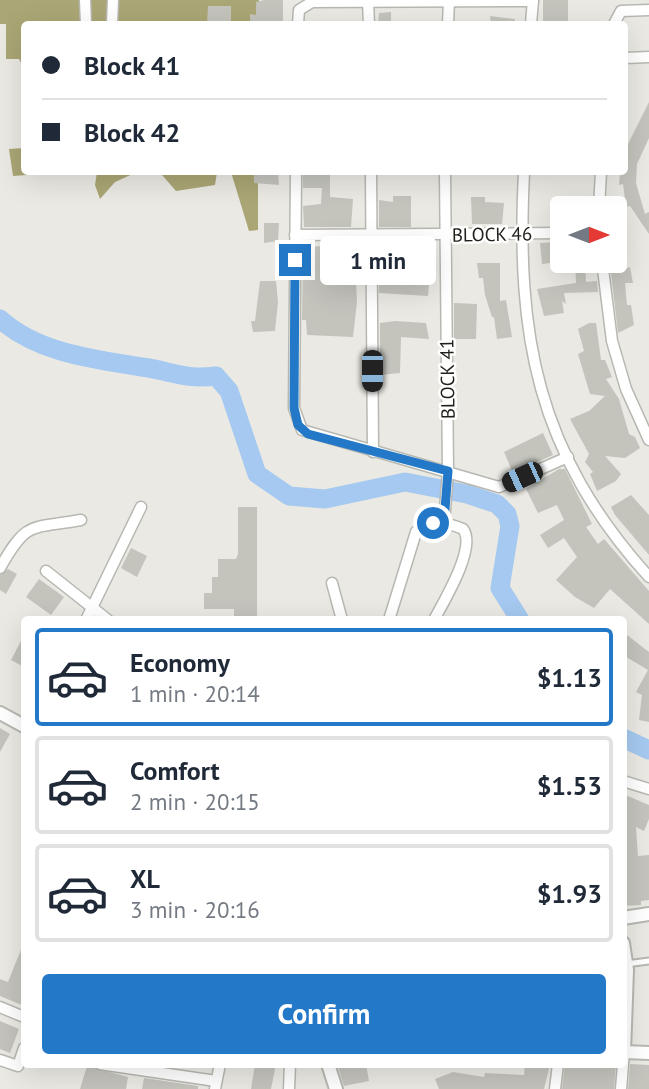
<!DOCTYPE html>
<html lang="en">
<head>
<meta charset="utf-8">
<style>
	body { margin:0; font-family:"PT Sans",sans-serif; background:#f6f6f7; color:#1f2937; height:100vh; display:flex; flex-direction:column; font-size:26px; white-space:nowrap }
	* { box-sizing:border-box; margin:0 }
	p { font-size:23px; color:#747a83 }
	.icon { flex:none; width:38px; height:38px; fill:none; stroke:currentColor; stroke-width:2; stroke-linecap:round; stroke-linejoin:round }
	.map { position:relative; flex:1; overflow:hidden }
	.sheet { position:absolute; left:21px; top:616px; width:606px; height:452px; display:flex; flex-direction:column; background:#fff; border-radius:7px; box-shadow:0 7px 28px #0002 }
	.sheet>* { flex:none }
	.top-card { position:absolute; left:21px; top:21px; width:607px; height:154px; border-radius:7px; box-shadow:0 7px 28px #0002; display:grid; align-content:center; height:154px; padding:0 21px; background:#fff }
	.needle { width:46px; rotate:90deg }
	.buttons { position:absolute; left:550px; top:196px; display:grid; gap:14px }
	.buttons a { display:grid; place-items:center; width:77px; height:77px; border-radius:7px; background:#fff; box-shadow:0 7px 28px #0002; font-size:35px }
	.end { position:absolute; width:32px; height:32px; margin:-16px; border:9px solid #2379c7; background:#fff; box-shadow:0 0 0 4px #fff }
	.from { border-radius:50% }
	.bubble { position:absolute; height:49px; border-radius:7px; background:#fff; box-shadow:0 7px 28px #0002; font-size:23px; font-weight:800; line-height:49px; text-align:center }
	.car { position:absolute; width:21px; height:42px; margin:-21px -10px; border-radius:9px; box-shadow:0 0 5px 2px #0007; background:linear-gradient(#222 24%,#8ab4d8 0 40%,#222 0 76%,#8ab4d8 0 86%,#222 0) }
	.top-card b { display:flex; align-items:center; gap:24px; height:66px; font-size:26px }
	.top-card b+b { border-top:2px solid #e0e1e3 }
	.top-card i { width:18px; height:18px; background:#1f2937 }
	ul { padding:12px 0 0; list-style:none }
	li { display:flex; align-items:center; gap:21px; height:98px; margin:0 14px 10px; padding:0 7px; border:4px solid #e0e1e3; border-radius:7px }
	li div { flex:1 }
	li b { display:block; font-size:26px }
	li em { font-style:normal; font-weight:800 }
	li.active { border-color:#2379c7 }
	li>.icon { width:63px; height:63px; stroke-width:1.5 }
	.action { display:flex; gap:14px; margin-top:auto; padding:14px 21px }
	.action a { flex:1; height:80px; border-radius:7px; background:#2379c7; color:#fff; font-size:28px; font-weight:800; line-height:80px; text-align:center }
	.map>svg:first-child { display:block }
	.forest { fill:#aaa675 }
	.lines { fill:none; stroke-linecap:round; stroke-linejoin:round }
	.river { stroke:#a5c9f0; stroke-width:19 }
	.building { fill:#c4c4bd }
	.service-casing { stroke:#b8b8b2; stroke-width:9 }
	.minor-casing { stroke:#b8b8b2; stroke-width:13 }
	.tertiary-casing { stroke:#b8b8b2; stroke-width:16 }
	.service { stroke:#fff; stroke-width:5 }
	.minor { stroke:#fff; stroke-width:10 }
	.tertiary { stroke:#fff; stroke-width:12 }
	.route { stroke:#2379c7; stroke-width:9 }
	.labels { text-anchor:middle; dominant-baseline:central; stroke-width:5; stroke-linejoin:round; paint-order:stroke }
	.street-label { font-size:19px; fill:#1f1f1c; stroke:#fffffe }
</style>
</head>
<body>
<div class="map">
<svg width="649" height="1089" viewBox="0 0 649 1089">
	<rect width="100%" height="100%" fill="#eae9e3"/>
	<g class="forest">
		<polygon points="0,0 259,0 259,24 24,24 24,68 19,59 6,59 6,24 0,24"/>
		<polygon points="24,148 24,172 69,172 13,176 9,149"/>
		<polygon points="97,172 137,172 115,182 100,199 95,185"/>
		<polygon points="163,172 217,172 215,185 176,191 162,175"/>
		<polygon points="231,172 258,172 258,230 249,231"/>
	</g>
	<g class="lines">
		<g class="river">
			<path d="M0 319C38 353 93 359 142 367 172 371 184 380 216 376L229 391 257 474 289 496 325 499 405 482 467 494 497 504 507 514 510 526 500 588 520 620"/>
			<polyline points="623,738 649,750"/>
		</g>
	</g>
	<g class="building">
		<polygon points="264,0 283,0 283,24 250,24 250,14 256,15 256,2"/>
		<rect x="543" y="0" width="25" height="24"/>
		<polygon points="208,6 231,6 231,24 207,24"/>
		<polygon points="391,12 391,24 378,24 379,13"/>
		<polygon points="490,16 515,19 515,24 491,24"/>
		<polygon points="649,102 649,138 637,164 636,183 645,214 649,212 649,234 630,206 626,207 623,184 619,185 620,172 625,172 625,150"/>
		<polygon points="254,172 278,172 279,185 254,183"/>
		<polygon points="303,175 330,175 330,197 353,199 351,227 304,227 303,206 321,204 322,188 303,188"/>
		<polygon points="393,196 411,196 411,227 379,227 379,200 393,202"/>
		<polygon points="471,197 485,197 485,202 504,203 502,224 472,224"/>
		<polygon points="551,199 592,201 592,208 562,208 562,226 550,226"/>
		<polygon points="264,223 279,223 278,241 264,243"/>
		<polygon points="428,241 427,261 379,262 379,244"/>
		<polygon points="324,242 354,242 357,302 353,337 307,335 306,320 302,320 303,247 324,246"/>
		<polygon points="556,242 557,262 542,264 540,243"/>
		<polygon points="575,261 585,261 586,282 597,281 598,292 564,293 566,304 562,301 564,313 544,316 537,289 576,283"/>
		<polygon points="477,263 500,263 500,301 506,300 512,337 497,339 494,317 492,317 485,295 483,278 479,278"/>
		<polygon points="630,267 633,283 625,283 627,305 631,305 634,325 618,333 611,273"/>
		<polygon points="260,281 276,281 278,302 275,331 253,332 251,321 255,321"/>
		<polygon points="379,283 429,285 428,296 379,293"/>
		<polygon points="454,303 477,304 476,339 454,339"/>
		<polygon points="395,321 426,323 429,339 401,337 400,373 380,375 380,323"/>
		<polygon points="589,323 596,323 601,360 605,360 612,377 606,379 619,399 629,434 635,437 640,448 625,458 605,456 621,474 616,481 597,491 590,474 593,472 585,462 589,454 570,419 589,411 605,396 590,394 578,354 584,351 578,329"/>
		<polygon points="543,433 553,455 513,473 504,452"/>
		<polygon points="559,469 565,469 592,524 586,527 598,544 604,539 649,591 649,624 610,589 594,608 575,597 556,580 577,557 564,538 548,548 540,535 564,520 557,505 538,513 526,489"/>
		<polygon points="631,495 649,515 649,555 615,515 611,507"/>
		<polygon points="238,507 257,507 257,620 234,620 234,609 204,609 204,593 212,593 212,577 218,577 218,559 236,559 238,554"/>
		<polygon points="131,548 147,556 137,577 121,568"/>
		<polygon points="8,569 17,574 6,594 0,590 0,575"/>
		<polygon points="39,579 64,597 51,615 26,597"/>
		<polygon points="24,635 24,667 11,660"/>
		<polygon points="627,635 649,652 649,722 639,720 642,695 636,692 648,670 623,655"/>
		<polygon points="0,728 10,734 0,752"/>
		<polygon points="623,794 649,805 649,819 644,831 636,827 638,856 649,855 649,900 641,901 641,905 623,906 623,877 627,877 623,853"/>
		<polygon points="24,942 24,1006 0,996 0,979 8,982"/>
		<polygon points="0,1021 19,1029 10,1053 0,1049"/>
		<polygon points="255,1064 276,1064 271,1089 251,1089"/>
		<polygon points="337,1064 366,1064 369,1081 344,1086"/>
		<polygon points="525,1064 550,1065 544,1089 439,1089 435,1079 453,1072 484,1077 485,1073 524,1075"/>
		<polygon points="565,1064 616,1065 614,1089 562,1089"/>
		<polygon points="630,1064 649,1065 649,1089 628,1089"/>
		<polygon points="87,1066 128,1077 126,1089 80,1089"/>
		<polygon points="144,1078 198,1086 198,1089 142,1089"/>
	</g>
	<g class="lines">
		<defs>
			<polyline id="service" points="626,964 649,961"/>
			<g id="minor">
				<polyline points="85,0 86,24"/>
				<polyline points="368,2 369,24"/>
				<polyline points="112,24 113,0"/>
				<polyline points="298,24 299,10 312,2 533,1"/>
				<polyline points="448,24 449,1"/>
				<polyline points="531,24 533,0"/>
				<polyline points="614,24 621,11 649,10"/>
				<polyline points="625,58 649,57"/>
				<polyline points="296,172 294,408 302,430 499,487 568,457"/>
				<polyline points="371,172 373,452"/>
				<path d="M524 172C516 335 536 452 649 577"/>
				<polyline points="599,208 601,172"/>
				<polyline points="295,235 562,233"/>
				<polyline points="602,261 612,341 626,389 649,440"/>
				<polyline points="444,522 448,471 445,172"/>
				<path d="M0 568C27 520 30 529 81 520"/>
				<polyline points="46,571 108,620"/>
				<polyline points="332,583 342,620"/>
				<polyline points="86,620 141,507"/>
				<path d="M389 620 416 532C431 518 446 522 463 529 477 547 444 601 434 620"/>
				<polyline points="623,781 649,789"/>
				<polyline points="0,1007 24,1017"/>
				<polyline points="0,1060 18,1066 24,1048"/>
				<polyline points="100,1064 216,1081"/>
				<polyline points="215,1089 220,1064"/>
				<polyline points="289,1089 290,1064"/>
				<polyline points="555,1089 558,1064"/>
				<polyline points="621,1089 624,1052"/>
			</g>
			<g id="tertiary">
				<polyline points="0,713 24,726"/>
				<polyline points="623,918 649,914"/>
				<polyline points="623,943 627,970 624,1052 649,1053"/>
				<polyline points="328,1064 336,1089"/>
			</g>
		</defs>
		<use href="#service" class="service-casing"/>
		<use href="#minor" class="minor-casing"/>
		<use href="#tertiary" class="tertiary-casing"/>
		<use href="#service" class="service"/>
		<use href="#minor" class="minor"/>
		<use href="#tertiary" class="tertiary"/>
	</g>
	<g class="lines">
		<polyline class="route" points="295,260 294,408 298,425 308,434 448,471 444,522 433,523"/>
	</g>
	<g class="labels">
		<g class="street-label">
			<text transform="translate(492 234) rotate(-1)">BLOCK 46</text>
			<text transform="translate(447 379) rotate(-91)">BLOCK 41</text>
		</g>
	</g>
</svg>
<div class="buttons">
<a><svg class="needle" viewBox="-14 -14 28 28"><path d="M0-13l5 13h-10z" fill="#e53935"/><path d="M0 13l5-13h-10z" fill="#747a83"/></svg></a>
</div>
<i class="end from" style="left:433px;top:523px"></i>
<i class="end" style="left:295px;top:260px"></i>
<div class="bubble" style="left:320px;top:236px;width:116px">1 min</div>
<i class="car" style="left:372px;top:371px;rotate:180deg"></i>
<i class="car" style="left:522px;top:477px;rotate:246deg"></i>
<div class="top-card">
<b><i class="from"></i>Block 41</b>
<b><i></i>Block 42</b>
</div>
<section class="sheet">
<ul>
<li class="active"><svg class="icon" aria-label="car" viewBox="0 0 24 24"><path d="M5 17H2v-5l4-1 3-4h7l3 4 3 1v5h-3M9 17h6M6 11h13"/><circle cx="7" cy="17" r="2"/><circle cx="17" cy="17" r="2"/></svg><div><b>Economy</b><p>1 min · 20:14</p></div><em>$1.13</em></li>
<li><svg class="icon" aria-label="car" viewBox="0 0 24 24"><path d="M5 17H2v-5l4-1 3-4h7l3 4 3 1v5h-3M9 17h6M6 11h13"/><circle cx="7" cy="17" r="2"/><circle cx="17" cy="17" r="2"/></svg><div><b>Comfort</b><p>2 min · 20:15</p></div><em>$1.53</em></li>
<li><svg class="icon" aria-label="car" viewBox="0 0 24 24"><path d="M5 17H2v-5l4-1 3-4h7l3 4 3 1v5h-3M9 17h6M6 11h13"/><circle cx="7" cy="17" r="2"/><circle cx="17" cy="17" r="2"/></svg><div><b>XL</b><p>3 min · 20:16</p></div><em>$1.93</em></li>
</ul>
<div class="action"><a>Confirm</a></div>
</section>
</div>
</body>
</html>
